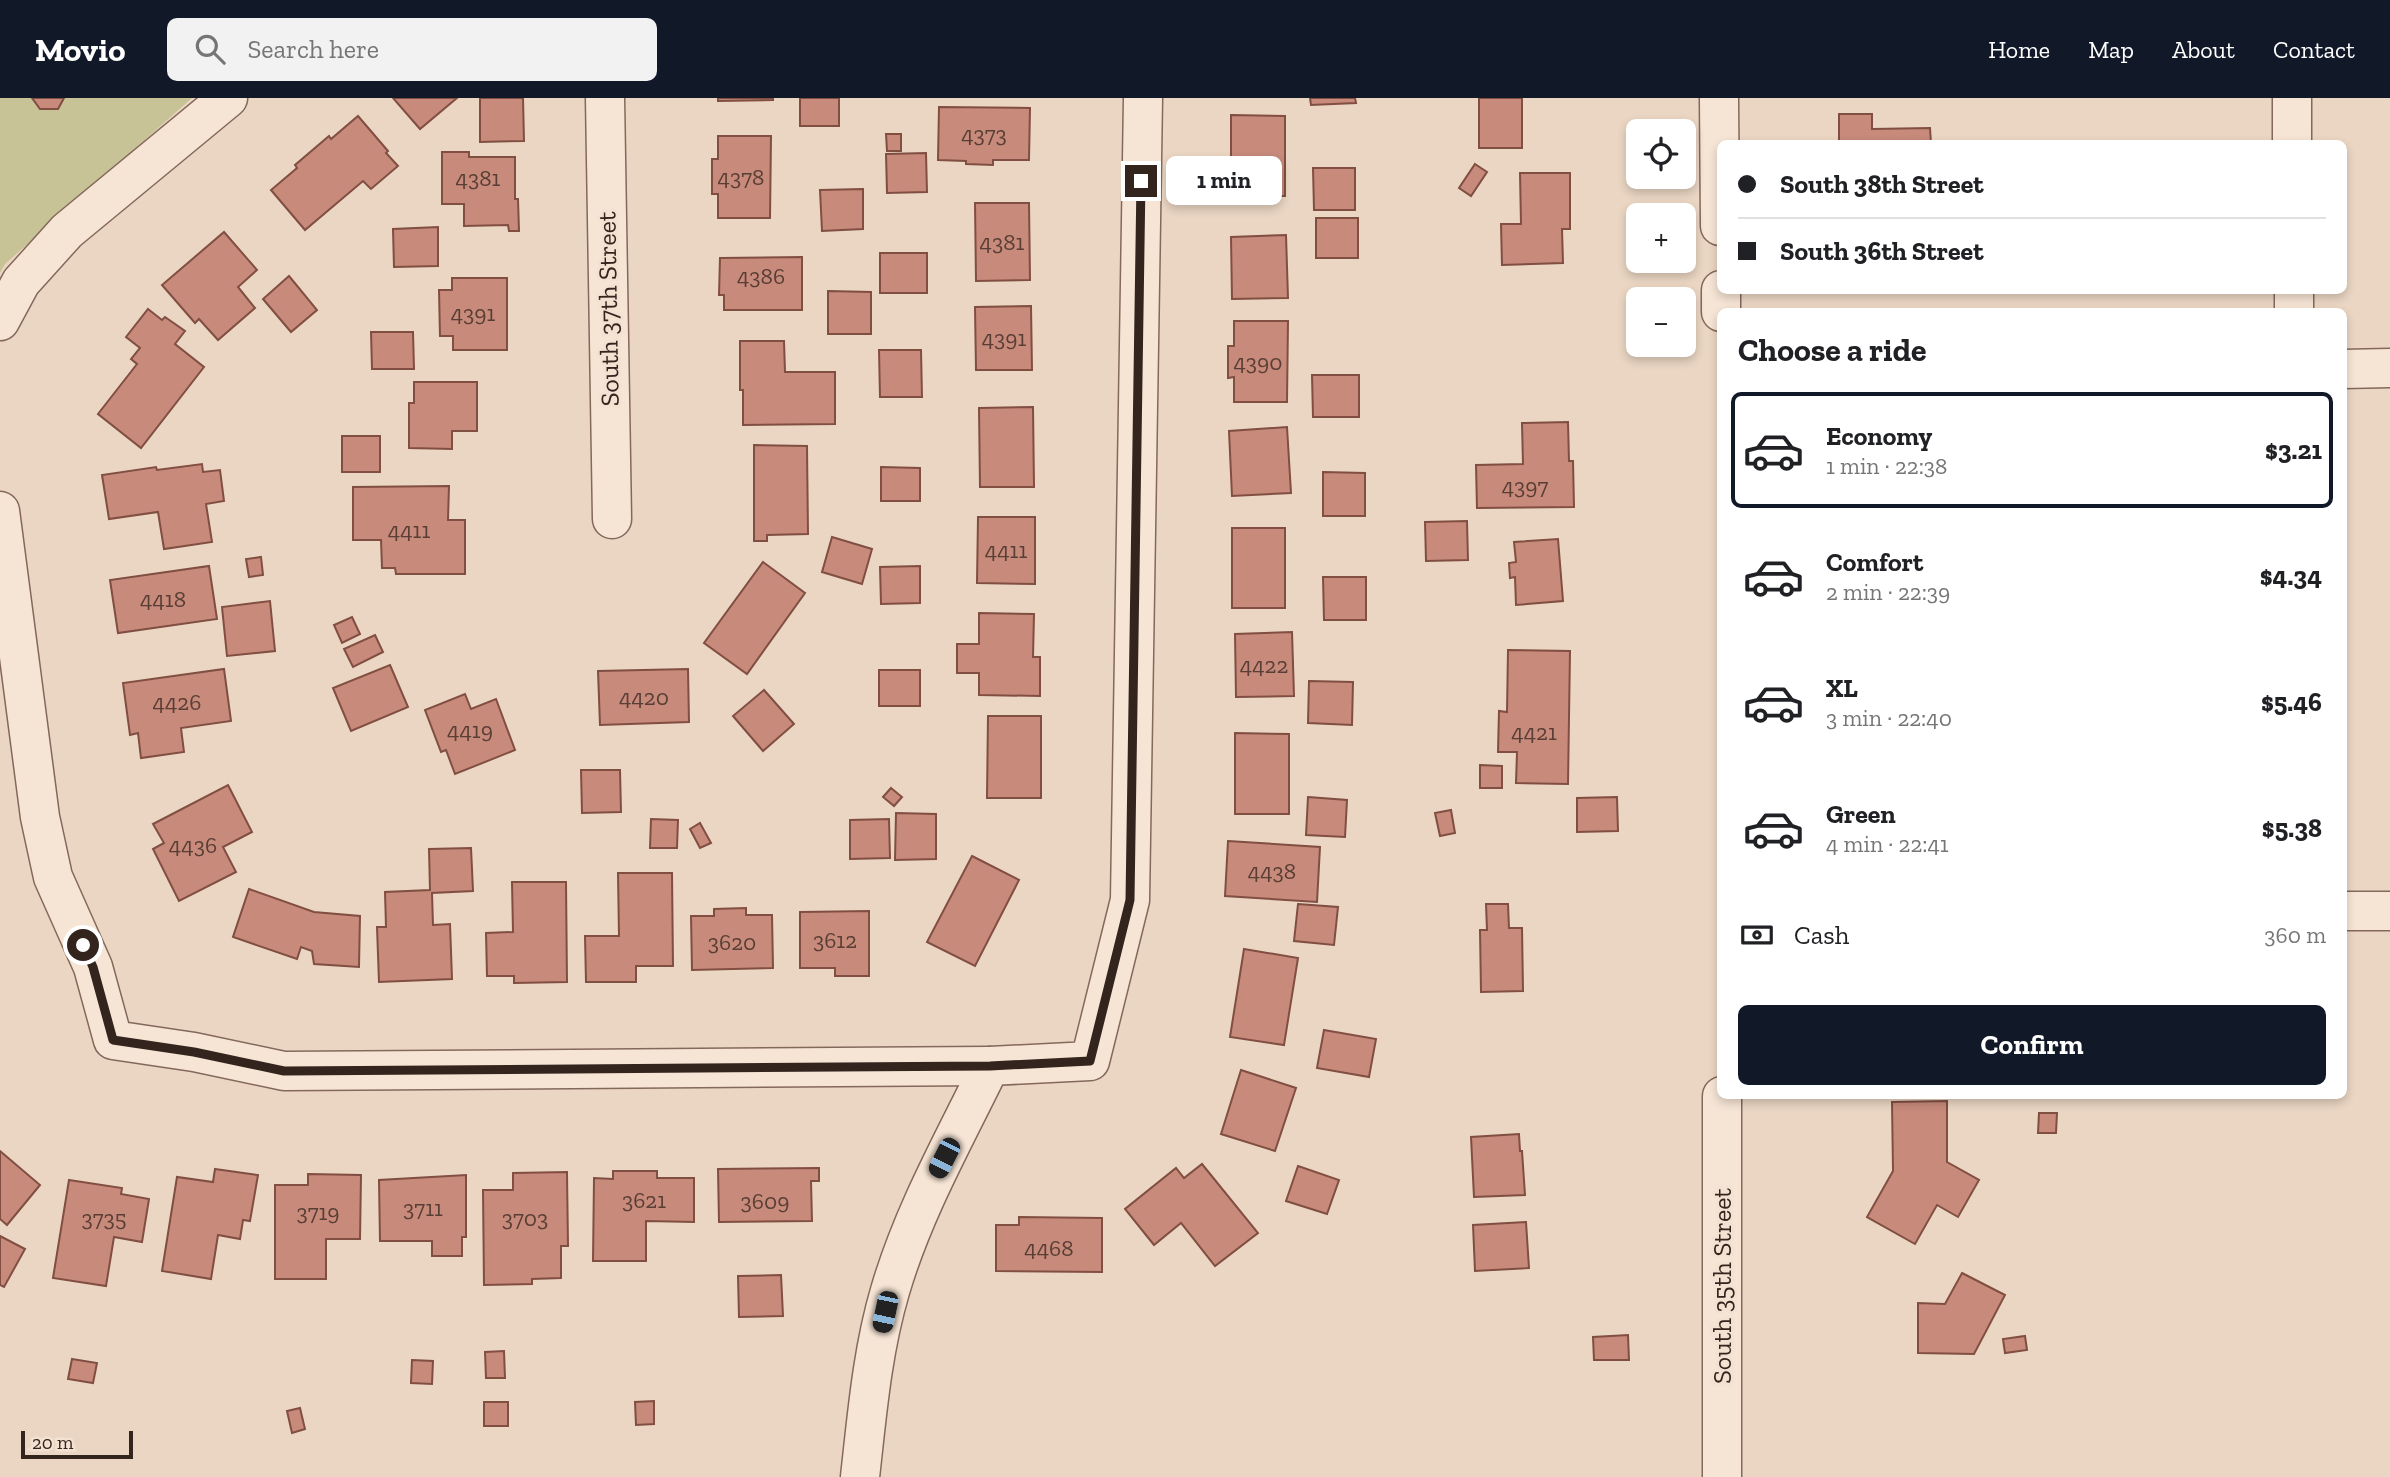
<!DOCTYPE html>
<html lang="en">
<head>
<meta charset="utf-8">
<style>
	body { margin:0; font-family:"Zilla Slab",serif; background:#f2f2f2; color:#202124; height:100vh; display:flex; flex-direction:column; font-size:26px; white-space:nowrap }
	* { box-sizing:border-box; margin:0 }
	p { font-size:23px; color:#757577 }
	.icon { flex:none; width:38px; height:38px; fill:none; stroke:currentColor; stroke-width:2; stroke-linecap:round; stroke-linejoin:round }
	.map { position:relative; flex:1; overflow:hidden }
	.panel { position:absolute; left:1717px; top:210px; width:630px; height:791px; display:flex; flex-direction:column; background:#fff; border-radius:10px; box-shadow:0 4px 10px #0003 }
	.panel>* { flex:none }
	.top-card { position:absolute; left:1717px; top:42px; width:630px; height:154px; border-radius:10px; box-shadow:0 4px 10px #0003; display:grid; align-content:center; height:154px; padding:0 21px; background:#fff }
	.controls { position:absolute; left:1626px; top:21px; display:grid; gap:14px }
	.controls a { display:grid; place-items:center; width:70px; height:70px; border-radius:10px; background:#fff; box-shadow:0 4px 10px #0003; font-size:35px }
	.scale { position:absolute; left:21px; bottom:18px; width:112px; box-sizing:border-box; padding-left:7px; border:4px solid #34241e; border-top:0; font-size:19px; line-height:24px; white-space:nowrap; color:#34241e; -webkit-text-stroke:5px #f3e2d2; paint-order:stroke }
	.end { position:absolute; width:32px; height:32px; margin:-16px; border:9px solid #34241e; background:#fff; box-shadow:0 0 0 4px #fff }
	.from { border-radius:50% }
	.bubble { position:absolute; height:49px; border-radius:10px; background:#fff; box-shadow:0 4px 10px #0003; font-size:23px; font-weight:700; line-height:49px; text-align:center }
	.car { position:absolute; width:21px; height:42px; margin:-21px -10px; border-radius:9px; box-shadow:0 0 5px 2px #0007; background:linear-gradient(#222 24%,#8ab4d8 0 40%,#222 0 76%,#8ab4d8 0 86%,#222 0) }
	.top-card b { display:flex; align-items:center; gap:24px; height:66px; font-size:26px }
	.top-card b+b { border-top:2px solid #e0e0e0 }
	.top-card i { width:18px; height:18px; background:#202124 }
	ul { padding:0; list-style:none }
	li { display:flex; align-items:center; gap:21px; height:116px; margin:0 14px 10px; padding:0 7px; border:4px solid transparent; border-radius:10px }
	li div { flex:1 }
	li b { display:block; font-size:26px }
	li em { font-style:normal; font-weight:700 }
	li.current { border-color:#111827 }
	li>.icon { width:63px; height:63px; stroke-width:1.5 }
	h2 { padding:0 21px; font-size:32px; line-height:84px }
	.pay { display:flex; align-items:center; gap:18px; height:77px; padding:0 21px; font-size:26px }
	.pay p { margin-inline-start:auto }
	.primary-button { display:flex; gap:14px; margin-top:auto; padding:14px 21px }
	.primary-button a { flex:1; height:80px; border-radius:10px; background:#111827; color:#fff; font-size:28px; font-weight:700; line-height:80px; text-align:center }
	header { display:flex; align-items:center; gap:42px; box-sizing:border-box; height:98px; padding:0 35px; background:#111827; color:#fff }
	header strong { font-size:33px }
	nav { display:flex; gap:38px; margin-inline-start:auto; font-size:24px }
	.search { width:490px; height:63px; background:#f2f2f2; display:flex; align-items:center; gap:18px; box-sizing:border-box; padding:0 24px; border-radius:10px; color:#757577; font-size:26px }
	.map>svg:first-child { display:block }
	.green { fill:#c8c397 }
	.building { fill:#c78a7b; stroke:#814e42; stroke-width:2 }
	.lines { fill:none; stroke-linecap:round; stroke-linejoin:round }
	.minor-casing { stroke:#84685b; stroke-width:41 }
	.minor { stroke:#f6e5d5; stroke-width:38 }
	.route { stroke:#34241e; stroke-width:9 }
	.labels { text-anchor:middle; dominant-baseline:central; stroke-width:6; stroke-linejoin:round; paint-order:stroke }
	.number-label { font-size:23px; fill:#593e35 }
	.street-label { font-size:26px; fill:#34241e; stroke:#f3e2d2 }
</style>
</head>
<body>
<header>
<strong>Movio</strong>
<div class="search"><svg class="icon" aria-label="search" viewBox="0 0 24 24"><circle cx="10" cy="10" r="6"/><path d="M15 15l6 6"/></svg>Search here</div>
<nav><a>Home</a><a>Map</a><a>About</a><a>Contact</a></nav>
</header>
<div class="map">
<svg width="2390" height="1379" viewBox="0 0 2390 1379">
	<rect width="100%" height="100%" fill="#ebd6c3"/>
	<polygon class="green" points="0,0 192,0 5,166 0,175"/>
	<g class="building">
		<polygon points="32,0 64,0 58,11 40,11"/>
		<polygon points="393,0 457,0 420,31"/>
		<polygon points="480,0 523,0 524,43 480,44"/>
		<polygon points="718,0 773,0 773,2 718,3"/>
		<rect x="800" y="0" width="39" height="28"/>
		<polygon points="1310,0 1355,0 1356,5 1311,7"/>
		<rect x="1479" y="0" width="43" height="50"/>
		<polygon points="939,9 1030,10 1029,62 993,62 993,67 966,66 966,63 938,62"/>
		<polygon points="1839,16 1872,16 1872,31 1930,30 1931,46 1839,46"/>
		<polygon points="1231,17 1285,18 1285,98 1231,98"/>
		<polygon points="358,18 388,53 386,55 398,68 371,91 363,83 305,132 271,92 297,70 295,67 329,38 331,41"/>
		<polygon points="886,36 901,36 901,53 887,53"/>
		<polygon points="718,38 771,38 770,120 718,120 718,96 712,96 712,61 718,61"/>
		<polygon points="442,54 469,54 469,59 515,59 515,101 518,101 519,133 509,133 508,127 464,128 464,106 442,106"/>
		<polygon points="926,55 927,94 887,95 886,56"/>
		<polygon points="1475,66 1487,74 1471,98 1459,90"/>
		<polygon points="1313,70 1355,70 1355,112 1314,112"/>
		<polygon points="1520,75 1570,75 1570,131 1562,131 1563,165 1502,167 1501,126 1521,126"/>
		<polygon points="863,91 863,131 822,133 820,92"/>
		<polygon points="975,105 1029,105 1030,182 976,183"/>
		<rect x="1316" y="120" width="42" height="40"/>
		<polygon points="438,129 438,168 394,169 393,131"/>
		<polygon points="224,134 257,172 238,189 255,210 218,242 199,221 195,225 162,187"/>
		<polygon points="1286,137 1288,200 1232,201 1231,139"/>
		<rect x="880" y="155" width="47" height="40"/>
		<polygon points="802,159 802,212 724,212 724,197 719,197 720,160"/>
		<polygon points="289,178 317,212 291,234 263,201"/>
		<polygon points="452,180 507,180 507,252 453,252 453,238 440,238 439,192 452,192"/>
		<polygon points="828,193 871,194 871,236 828,236"/>
		<polygon points="1031,208 1032,272 976,272 975,209"/>
		<polygon points="148,211 162,222 165,219 185,233 175,246 204,269 141,350 98,316 137,266 131,261 140,250 126,239"/>
		<polygon points="1234,223 1288,223 1287,304 1234,304 1234,279 1228,280 1228,248 1234,248"/>
		<polygon points="371,234 413,234 414,271 372,271"/>
		<polygon points="740,243 784,243 785,274 835,274 835,326 743,327 743,292 740,292"/>
		<polygon points="879,252 921,252 922,299 880,299"/>
		<polygon points="1312,277 1359,277 1359,319 1313,319"/>
		<polygon points="414,284 477,284 477,333 452,333 452,351 409,350 409,305 414,305"/>
		<polygon points="1033,309 1034,389 980,389 979,310"/>
		<polygon points="1568,324 1569,363 1573,363 1574,409 1477,410 1476,367 1523,366 1522,325"/>
		<polygon points="1287,329 1291,395 1232,398 1229,333"/>
		<rect x="342" y="338" width="38" height="36"/>
		<polygon points="754,347 807,348 808,436 767,437 767,443 754,443"/>
		<polygon points="202,366 203,374 220,372 224,403 206,406 212,444 164,451 158,414 109,421 102,377 156,369 157,372"/>
		<polygon points="881,369 920,370 920,403 881,403"/>
		<polygon points="1323,374 1365,375 1365,418 1323,418"/>
		<polygon points="449,388 448,422 465,422 465,476 396,476 395,470 382,470 381,442 353,442 353,389"/>
		<polygon points="978,419 1035,419 1035,486 977,485"/>
		<polygon points="1467,423 1468,462 1426,463 1425,424"/>
		<rect x="1232" y="430" width="53" height="80"/>
		<polygon points="832,439 872,451 862,486 822,474"/>
		<polygon points="1558,441 1563,503 1516,507 1515,479 1510,480 1509,465 1516,464 1514,444"/>
		<polygon points="261,459 263,477 249,479 246,461"/>
		<polygon points="763,464 805,495 747,576 704,545"/>
		<polygon points="209,468 217,521 118,535 110,482"/>
		<polygon points="920,468 920,505 881,506 880,469"/>
		<polygon points="1323,479 1366,479 1366,522 1324,522"/>
		<polygon points="270,503 275,553 227,558 222,509"/>
		<polygon points="979,515 1034,516 1033,559 1040,559 1040,598 979,597 979,575 957,575 957,546 979,546"/>
		<polygon points="352,519 360,536 342,545 334,527"/>
		<polygon points="1292,534 1294,598 1236,599 1235,536"/>
		<polygon points="375,537 383,554 353,569 344,551"/>
		<polygon points="1508,552 1570,553 1568,686 1516,685 1517,654 1498,654 1499,613 1507,614"/>
		<polygon points="390,567 408,609 351,633 333,590"/>
		<polygon points="224,571 231,623 181,630 184,654 141,660 138,635 130,637 123,585"/>
		<polygon points="688,571 689,624 600,627 598,573"/>
		<rect x="879" y="572" width="41" height="36"/>
		<polygon points="1309,583 1353,584 1352,627 1308,625"/>
		<polygon points="764,592 794,626 763,653 733,618"/>
		<polygon points="465,596 471,611 496,601 515,652 455,676 446,652 441,654 425,612"/>
		<polygon points="988,618 1041,618 1041,700 987,700"/>
		<polygon points="1235,635 1289,636 1289,716 1235,716"/>
		<polygon points="1480,667 1502,668 1502,690 1480,690"/>
		<polygon points="581,672 620,672 621,714 582,715"/>
		<polygon points="228,687 252,734 223,749 236,774 179,803 153,751 164,745 153,726"/>
		<polygon points="891,690 902,699 894,708 883,699"/>
		<polygon points="1308,699 1347,702 1345,739 1306,737"/>
		<polygon points="1617,699 1618,733 1577,734 1577,700"/>
		<polygon points="1451,712 1455,735 1440,738 1435,715"/>
		<polygon points="896,715 936,716 936,761 895,762"/>
		<polygon points="651,721 678,722 677,750 650,750"/>
		<polygon points="889,721 890,760 850,761 850,722"/>
		<polygon points="700,725 711,745 700,750 690,731"/>
		<polygon points="1228,743 1320,749 1317,804 1225,798"/>
		<polygon points="471,750 473,793 432,795 433,827 450,826 452,881 379,884 377,829 386,829 385,794 430,792 429,751"/>
		<polygon points="972,758 1019,782 975,868 927,844"/>
		<polygon points="618,775 672,775 673,868 636,868 636,884 586,884 585,838 619,838"/>
		<polygon points="512,784 566,784 567,884 514,885 514,878 487,878 486,835 513,834"/>
		<polygon points="249,791 314,814 360,818 359,869 314,866 312,853 301,849 297,861 233,839"/>
		<polygon points="1298,806 1338,809 1334,847 1294,843"/>
		<polygon points="1486,806 1508,806 1509,830 1522,830 1523,893 1481,894 1480,832 1487,832"/>
		<polygon points="746,810 746,817 772,817 773,870 692,872 691,818 714,818 714,811"/>
		<polygon points="869,813 869,878 835,878 835,870 800,870 800,814"/>
		<polygon points="1244,851 1298,860 1284,947 1230,939"/>
		<polygon points="1324,932 1376,941 1369,979 1317,970"/>
		<polygon points="1241,972 1296,990 1275,1053 1221,1036"/>
		<polygon points="1947,1003 1947,1064 1979,1082 1958,1119 1937,1107 1915,1146 1867,1119 1893,1073 1892,1004"/>
		<polygon points="2039,1015 2057,1015 2056,1035 2038,1035"/>
		<polygon points="1519,1036 1520,1053 1522,1053 1525,1097 1474,1099 1471,1039"/>
		<polygon points="0,1053 40,1087 7,1127 0,1121"/>
		<polygon points="1202,1066 1258,1135 1215,1168 1181,1125 1154,1147 1125,1111 1176,1070 1184,1080"/>
		<polygon points="1298,1068 1339,1082 1327,1116 1286,1103"/>
		<polygon points="819,1070 819,1083 811,1083 812,1123 719,1124 718,1071"/>
		<polygon points="215,1071 258,1077 250,1123 243,1122 240,1141 218,1137 211,1181 162,1173 177,1079 213,1084"/>
		<polygon points="613,1073 657,1073 657,1080 694,1080 694,1124 646,1123 646,1163 593,1163 594,1080 613,1081"/>
		<polygon points="567,1074 568,1148 561,1148 561,1180 532,1181 532,1186 484,1187 483,1092 513,1092 513,1075"/>
		<polygon points="308,1076 361,1077 360,1141 326,1141 326,1181 275,1181 275,1087 308,1087"/>
		<polygon points="466,1077 466,1139 462,1139 462,1158 432,1158 432,1143 380,1143 379,1082"/>
		<polygon points="69,1082 122,1090 121,1096 149,1101 142,1144 114,1139 106,1188 53,1180"/>
		<polygon points="1019,1119 1102,1120 1102,1174 996,1173 996,1127 1019,1127"/>
		<polygon points="1526,1124 1529,1170 1475,1173 1473,1127"/>
		<polygon points="0,1138 25,1151 4,1189 0,1187"/>
		<polygon points="1962,1175 2005,1197 1974,1256 1918,1255 1918,1205 1945,1206"/>
		<polygon points="781,1177 783,1218 739,1219 738,1178"/>
		<polygon points="1628,1237 1629,1262 1594,1262 1593,1239"/>
		<polygon points="2025,1238 2027,1252 2005,1255 2003,1241"/>
		<polygon points="504,1253 505,1280 486,1280 485,1254"/>
		<polygon points="72,1261 97,1265 93,1285 68,1281"/>
		<polygon points="412,1262 433,1263 432,1286 411,1285"/>
		<polygon points="654,1303 654,1326 636,1327 635,1304"/>
		<rect x="484" y="1304" width="24" height="24"/>
		<polygon points="300,1310 305,1331 292,1335 287,1313"/>
	</g>
	<g class="lines">
		<defs>
			<g id="minor">
				<polyline points="605,0 612,421"/>
				<polyline points="1719,0 1720,128"/>
				<polyline points="2292,0 2292,46"/>
				<polyline points="1721,192 1721,214"/>
				<polyline points="2294,192 2294,214"/>
				<polyline points="0,223 21,184 67,133 228,0"/>
				<polyline points="2343,271 2390,270"/>
				<polyline points="0,413 40,719 53,779 93,869 113,942 194,954 284,973 990,968"/>
				<polyline points="2343,813 2390,813"/>
				<polyline points="1722,998 1722,1379"/>
				<path d="M860 1379C867 1317 872 1254 890 1193 913 1114 954 1042 990 968L1090 963 1130 802 1143 0"/>
			</g>
		</defs>
		<use href="#minor" class="minor-casing"/>
		<use href="#minor" class="minor"/>
	</g>
	<g class="lines">
		<polyline class="route" points="83,847 93,869 113,942 194,954 284,973 990,968 1090,963 1130,802 1141,83"/>
	</g>
	<g class="labels">
		<g class="number-label">
			<text x="984" y="36">4373</text>
			<text x="741" y="79">4378</text>
			<text x="478" y="80">4381</text>
			<text x="1002" y="144">4381</text>
			<text x="761" y="178">4386</text>
			<text x="473" y="215">4391</text>
			<text x="1004" y="240">4391</text>
			<text x="1258" y="264">4390</text>
			<text x="1525" y="388">4397</text>
			<text x="409" y="432">4411</text>
			<text x="1006" y="452">4411</text>
			<text x="163" y="501">4418</text>
			<text x="1264" y="567">4422</text>
			<text x="644" y="599">4420</text>
			<text x="177" y="604">4426</text>
			<text x="470" y="632">4419</text>
			<text x="1534" y="634">4421</text>
			<text x="193" y="747">4436</text>
			<text x="1272" y="773">4438</text>
			<text x="835" y="842">3612</text>
			<text x="732" y="844">3620</text>
			<text x="644" y="1102">3621</text>
			<text x="765" y="1103">3609</text>
			<text x="423" y="1110">3711</text>
			<text x="318" y="1114">3719</text>
			<text x="104" y="1120">3735</text>
			<text x="525" y="1120">3703</text>
			<text x="1049" y="1150">4468</text>
		</g>
		<g class="street-label">
			<text transform="translate(608 211) rotate(-91)">South 37th Street</text>
			<text transform="translate(1722 1188) rotate(-90)">South 35th Street</text>
		</g>
	</g>
</svg>
<div class="controls">
<a><svg class="icon" aria-label="locate" viewBox="0 0 24 24"><circle cx="12" cy="12" r="6"/><path d="M12 2v4M12 18v4M2 12h4M18 12h4"/></svg></a>
<a>+</a>
<a>−</a>
</div>
<div class="scale">20 m</div>
<i class="end from" style="left:83px;top:847px"></i>
<i class="end" style="left:1141px;top:83px"></i>
<div class="bubble" style="left:1166px;top:58px;width:116px">1 min</div>
<i class="car" style="left:944px;top:1060px;rotate:207deg"></i>
<i class="car" style="left:885px;top:1214px;rotate:192deg"></i>
<div class="top-card">
<b><i class="from"></i>South 38th Street</b>
<b><i></i>South 36th Street</b>
</div>
<section class="panel">
<h2>Choose a ride</h2>
<ul>
<li class="current"><svg class="icon" aria-label="car" viewBox="0 0 24 24"><path d="M5 17H2v-5l4-1 3-4h7l3 4 3 1v5h-3M9 17h6M6 11h13"/><circle cx="7" cy="17" r="2"/><circle cx="17" cy="17" r="2"/></svg><div><b>Economy</b><p>1 min · 22:38</p></div><em>$3.21</em></li>
<li><svg class="icon" aria-label="car" viewBox="0 0 24 24"><path d="M5 17H2v-5l4-1 3-4h7l3 4 3 1v5h-3M9 17h6M6 11h13"/><circle cx="7" cy="17" r="2"/><circle cx="17" cy="17" r="2"/></svg><div><b>Comfort</b><p>2 min · 22:39</p></div><em>$4.34</em></li>
<li><svg class="icon" aria-label="car" viewBox="0 0 24 24"><path d="M5 17H2v-5l4-1 3-4h7l3 4 3 1v5h-3M9 17h6M6 11h13"/><circle cx="7" cy="17" r="2"/><circle cx="17" cy="17" r="2"/></svg><div><b>XL</b><p>3 min · 22:40</p></div><em>$5.46</em></li>
<li><svg class="icon" aria-label="car" viewBox="0 0 24 24"><path d="M5 17H2v-5l4-1 3-4h7l3 4 3 1v5h-3M9 17h6M6 11h13"/><circle cx="7" cy="17" r="2"/><circle cx="17" cy="17" r="2"/></svg><div><b>Green</b><p>4 min · 22:41</p></div><em>$5.38</em></li>
</ul>
<div class="pay"><svg class="icon" aria-label="cash" viewBox="0 0 24 24"><path d="M3 7h18v10H3z"/><circle cx="12" cy="12" r="2"/></svg>Cash<p>360 m</p></div>
<div class="primary-button"><a>Confirm</a></div>
</section>
</div>
</body>
</html>
